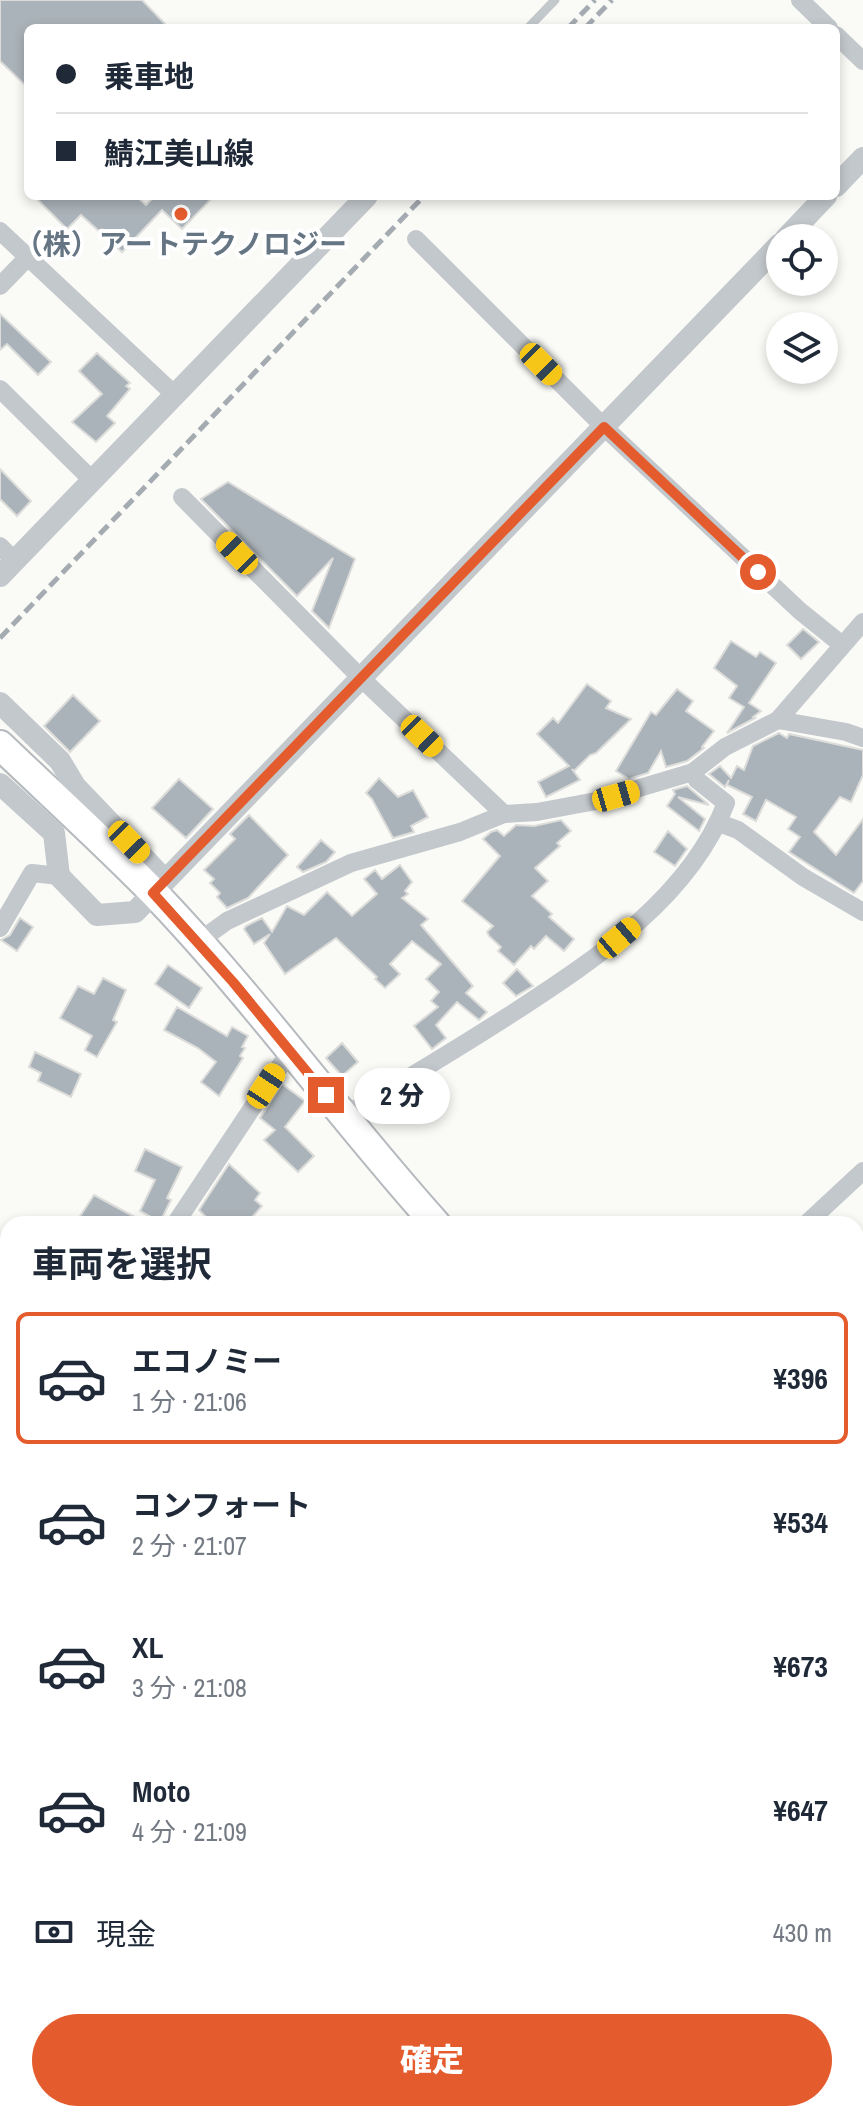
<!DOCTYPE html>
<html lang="ja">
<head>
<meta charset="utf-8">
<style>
	body { margin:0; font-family:"Archivo Narrow","Noto Sans JP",sans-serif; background:#f6f6f7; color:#1f2937; height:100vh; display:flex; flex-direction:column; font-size:30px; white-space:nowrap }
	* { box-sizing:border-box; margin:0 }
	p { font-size:26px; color:#747a83 }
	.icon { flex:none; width:44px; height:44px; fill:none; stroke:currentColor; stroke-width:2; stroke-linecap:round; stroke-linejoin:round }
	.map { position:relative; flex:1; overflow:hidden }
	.details { position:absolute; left:0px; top:1216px; width:864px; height:906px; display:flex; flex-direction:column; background:#fff; border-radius:24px 24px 0 0; box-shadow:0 4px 12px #0003 }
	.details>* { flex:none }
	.guide { position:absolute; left:24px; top:24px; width:816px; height:176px; border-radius:12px; box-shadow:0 4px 12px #0003; display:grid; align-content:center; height:176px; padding:0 32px; background:#fff }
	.controls { position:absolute; left:766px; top:224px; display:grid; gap:16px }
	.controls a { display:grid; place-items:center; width:72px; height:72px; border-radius:50%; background:#fff; box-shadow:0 4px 12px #0003; font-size:40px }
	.end { position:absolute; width:36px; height:36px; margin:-18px; border:10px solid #e45c2d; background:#fff; box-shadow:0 0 0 4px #fff }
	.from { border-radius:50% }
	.bubble { position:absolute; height:56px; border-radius:28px; background:#fff; box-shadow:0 4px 12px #0003; font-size:26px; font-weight:800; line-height:56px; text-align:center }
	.car { position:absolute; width:24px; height:48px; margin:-24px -12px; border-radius:10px; box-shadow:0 0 6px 2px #0007; background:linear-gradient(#f5c518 24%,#345 0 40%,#f5c518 0 76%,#345 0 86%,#f5c518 0) }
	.guide b { display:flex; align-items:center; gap:28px; height:76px; font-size:30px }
	.guide b+b { border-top:2px solid #e0e1e3 }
	.guide i { width:20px; height:20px; background:#1f2937 }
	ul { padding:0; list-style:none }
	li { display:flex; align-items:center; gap:24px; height:132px; margin:0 16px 12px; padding:0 16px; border:4px solid transparent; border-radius:12px }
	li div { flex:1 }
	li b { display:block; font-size:30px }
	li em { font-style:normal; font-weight:800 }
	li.selected { border-color:#e45c2d }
	li>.icon { width:72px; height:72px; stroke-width:1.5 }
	h2 { padding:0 32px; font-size:36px; line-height:96px }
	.pay { display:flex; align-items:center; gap:20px; height:88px; padding:0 32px; font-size:30px }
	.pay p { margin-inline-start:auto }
	.cta { display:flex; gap:16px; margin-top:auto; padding:16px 32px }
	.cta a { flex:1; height:92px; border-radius:48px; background:#e45c2d; color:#fff; font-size:32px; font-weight:800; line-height:92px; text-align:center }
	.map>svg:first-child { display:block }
	.building { fill:#aab3b9; stroke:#dcdcda; stroke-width:2 }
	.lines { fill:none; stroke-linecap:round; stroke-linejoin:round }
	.primary-casing { stroke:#b5babe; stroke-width:32 }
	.service { stroke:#c3c8cc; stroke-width:9 }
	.minor { stroke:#c3c8cc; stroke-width:18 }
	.tertiary { stroke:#c3c8cc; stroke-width:22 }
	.primary { stroke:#fff; stroke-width:28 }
	.rail { stroke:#a4abb1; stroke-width:5; stroke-dasharray:12 6; stroke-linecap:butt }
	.route { stroke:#e45c2d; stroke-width:10 }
	.poi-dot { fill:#e45c2d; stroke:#fff; stroke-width:3 }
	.labels { text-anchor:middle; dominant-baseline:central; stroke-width:8; stroke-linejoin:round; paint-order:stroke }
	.poi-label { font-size:28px; font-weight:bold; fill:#657583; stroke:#fff }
</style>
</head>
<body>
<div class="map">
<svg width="863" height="2121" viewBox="0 0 863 2121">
	<rect width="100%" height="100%" fill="#fafaf7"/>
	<g class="building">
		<polygon points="0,0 142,0 169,28 28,28 28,88 0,61"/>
		<polygon points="34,196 136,196 146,205 151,200 148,196 214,196 182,229 162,210 122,252 81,215 67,229"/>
		<polygon points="0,314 51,362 38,375 7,344 0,350"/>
		<polygon points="97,353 130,383 126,386 130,389 107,416 115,423 96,442 72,422 102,394 79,371"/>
		<polygon points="0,469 31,501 17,516 0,499"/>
		<polygon points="228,482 355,559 329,628 312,611 333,558 297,596 201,499"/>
		<polygon points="803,629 819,642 801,659 787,645"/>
		<polygon points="731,641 756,657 760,652 776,663 749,703 761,711 753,717 755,718 727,733 744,707 729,698 737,686 714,668"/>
		<polygon points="587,684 611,701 606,708 631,719 596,753 590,755 574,771 572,769 580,780 546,797 538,782 569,766 537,734 553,718 558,723"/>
		<polygon points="677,689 693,701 686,711 714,731 702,747 704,748 687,761 666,767 661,751 648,773 629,779 616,771 651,712 656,715"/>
		<polygon points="73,695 100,721 70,752 44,726"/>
		<polygon points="779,733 787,738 789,734 863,750 863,775 851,802 840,797 814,832 836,855 863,819 863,881 854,893 789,852 800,837 788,829 796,817 766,800 756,821 743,814 752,797 727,785 729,780 725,787 709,774 720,766 731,778 737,766 744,770 753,746"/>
		<polygon points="379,778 398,797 413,790 428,817 411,826 414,832 393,838 372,799 366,793"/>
		<polygon points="179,779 213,809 186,838 152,808"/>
		<polygon points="687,786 709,805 678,797 705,819 699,831 667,806 675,794 673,790"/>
		<polygon points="249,815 288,855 248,898 227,908 217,897 220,893 210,883 214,879 204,870 235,839 230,834"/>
		<polygon points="561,820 571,831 557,843 560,846 535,868 548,881 532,896 552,914 549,917 574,939 564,951 546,936 534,949 531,946 514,965 498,951 501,947 489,936 487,932 493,926 462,901 500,856 483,839 491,832 497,830 504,836 516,825 534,826"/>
		<polygon points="668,831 687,849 675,866 654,852"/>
		<polygon points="321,840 335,852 326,862 303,872 297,867"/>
		<polygon points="400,865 412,882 405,891 408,894 402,898 428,919 421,925 473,986 466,993 487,1012 479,1020 457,1002 436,1025 446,1038 432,1049 414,1026 438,1007 431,1001 439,992 426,979 441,964 412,941 390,964 400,974 385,988 375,979 377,977 336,938 285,974 264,943 270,934 254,944 244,929 246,926 262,918 272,932 287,906 304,915 327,892 352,916 377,894 364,879 375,870 382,879"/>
		<polygon points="20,918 33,927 17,951 1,940 10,935"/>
		<polygon points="168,965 202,988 189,1008 155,984"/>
		<polygon points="517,969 533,986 516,996 503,983"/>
		<polygon points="103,978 126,990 113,1020 117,1022 97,1057 85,1050 92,1036 60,1018 78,986 94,994"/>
		<polygon points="177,1007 227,1036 232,1027 248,1036 242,1047 245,1048 240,1056 243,1058 219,1096 201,1082 216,1062 198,1048 164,1030"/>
		<polygon points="342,1043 358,1062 342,1076 326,1058"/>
		<polygon points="35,1052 81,1074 71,1097 38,1081 41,1073 29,1067"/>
		<polygon points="282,1084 305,1101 285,1127 314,1156 298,1172 264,1140 275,1130 260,1118"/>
		<polygon points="145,1149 182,1167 167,1198 171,1200 160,1222 140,1211 155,1180 135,1171"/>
		<polygon points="229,1164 260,1193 255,1200 262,1206 246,1224 199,1224 206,1217 199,1210"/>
		<polygon points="94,1195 148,1224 75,1224"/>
	</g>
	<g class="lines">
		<defs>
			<g id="primary">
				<path d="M0 745C51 794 104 842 153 892 254 997 339 1116 436 1224"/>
				<polyline points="856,1662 863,1669"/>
			</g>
		</defs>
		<use href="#primary" class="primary-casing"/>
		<polyline class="service" points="528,28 555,0"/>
		<g class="minor">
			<polyline points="800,0 829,28"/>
			<polyline points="836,35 863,61"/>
			<polyline points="0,231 175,395"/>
			<polyline points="416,239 604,427 800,611 841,644"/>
			<polyline points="0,286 28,257"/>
			<polyline points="0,389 92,480"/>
			<polyline points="182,497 361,678 504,814"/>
			<polyline points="0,546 15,561"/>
			<polyline points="778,720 846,732 863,738"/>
			<polyline points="719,823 738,830 803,877 863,912"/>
			<polyline points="0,928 32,873 59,876"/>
			<polyline points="198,942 227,921 351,863 460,832 504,814 537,812 596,801 693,772 725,747 778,720 863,622"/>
			<path d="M344 1116C402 1082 460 1047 516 1011 597 958 690 897 726 803L697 780 693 772"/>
			<polyline points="175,1224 290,1051"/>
			<polyline points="806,1224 863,1171"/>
			<polyline points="0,1518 8,1504"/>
			<polyline points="856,1566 863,1558"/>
			<polyline points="0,1617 8,1621"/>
			<polyline points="0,1689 8,1677"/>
			<polyline points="0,2093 8,2097"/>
			<polyline points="42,2114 55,2121"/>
			<polyline points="97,2121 101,2114"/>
			<polyline points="380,2121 384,2114"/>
		</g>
		<g class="tertiary">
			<polyline points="836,186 863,158"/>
			<polyline points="786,238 826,196"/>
			<polyline points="0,576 367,196"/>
			<polyline points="0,703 60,761 75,786 165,880"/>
			<polyline points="0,784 54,833 59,876 97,915 135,912 780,244"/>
			<polyline points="856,1785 863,1778"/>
			<polyline points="537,2121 542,2114"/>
		</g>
		<use href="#primary" class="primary"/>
		<g class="rail">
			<polyline points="568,28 595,0"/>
			<polyline points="585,28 612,0"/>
			<polyline points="0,638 424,196"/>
		</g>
	</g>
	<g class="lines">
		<polyline class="route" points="326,1095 233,982 153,893 604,427 758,572"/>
	</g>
	<circle class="poi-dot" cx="181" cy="214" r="8"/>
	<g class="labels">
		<g class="poi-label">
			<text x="181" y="244">（株）アートテクノロジー</text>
		</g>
	</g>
</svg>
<div class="controls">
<a><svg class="icon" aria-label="locate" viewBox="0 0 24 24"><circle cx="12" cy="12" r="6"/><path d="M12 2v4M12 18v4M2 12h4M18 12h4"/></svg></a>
<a><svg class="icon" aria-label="layers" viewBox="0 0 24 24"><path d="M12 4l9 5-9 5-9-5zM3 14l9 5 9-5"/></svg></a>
</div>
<i class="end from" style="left:758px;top:572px"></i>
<i class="end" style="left:326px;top:1095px"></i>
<div class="bubble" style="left:354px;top:1068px;width:96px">2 分</div>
<i class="car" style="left:541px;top:364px;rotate:135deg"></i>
<i class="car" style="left:237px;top:553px;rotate:316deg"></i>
<i class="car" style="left:422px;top:736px;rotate:134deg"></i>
<i class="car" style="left:616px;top:796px;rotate:74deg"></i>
<i class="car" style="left:129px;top:842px;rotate:136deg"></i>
<i class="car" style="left:619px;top:938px;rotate:50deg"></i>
<i class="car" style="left:266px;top:1086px;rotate:33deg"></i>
<div class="guide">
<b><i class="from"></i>乗車地</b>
<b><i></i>鯖江美山線</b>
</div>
<section class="details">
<h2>車両を選択</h2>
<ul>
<li class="selected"><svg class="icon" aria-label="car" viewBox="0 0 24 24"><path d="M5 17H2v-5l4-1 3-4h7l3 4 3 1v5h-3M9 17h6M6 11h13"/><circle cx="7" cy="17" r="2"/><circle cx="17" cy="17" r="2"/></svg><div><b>エコノミー</b><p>1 分 · 21:06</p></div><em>¥396</em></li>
<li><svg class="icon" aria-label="car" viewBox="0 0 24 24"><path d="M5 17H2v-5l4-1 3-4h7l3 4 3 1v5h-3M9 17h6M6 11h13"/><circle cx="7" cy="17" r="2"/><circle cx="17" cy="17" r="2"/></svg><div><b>コンフォート</b><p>2 分 · 21:07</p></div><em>¥534</em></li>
<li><svg class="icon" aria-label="car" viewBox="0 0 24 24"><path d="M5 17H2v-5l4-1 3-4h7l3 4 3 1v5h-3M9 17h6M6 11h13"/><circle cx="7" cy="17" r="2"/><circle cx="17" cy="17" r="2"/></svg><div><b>XL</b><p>3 分 · 21:08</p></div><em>¥673</em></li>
<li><svg class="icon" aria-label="car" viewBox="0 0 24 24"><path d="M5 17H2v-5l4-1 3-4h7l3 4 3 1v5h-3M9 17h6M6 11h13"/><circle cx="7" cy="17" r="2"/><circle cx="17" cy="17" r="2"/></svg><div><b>Moto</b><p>4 分 · 21:09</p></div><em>¥647</em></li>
</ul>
<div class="pay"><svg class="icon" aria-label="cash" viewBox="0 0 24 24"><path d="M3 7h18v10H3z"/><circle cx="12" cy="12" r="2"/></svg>現金<p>430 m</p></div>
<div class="cta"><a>確定</a></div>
</section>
</div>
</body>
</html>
